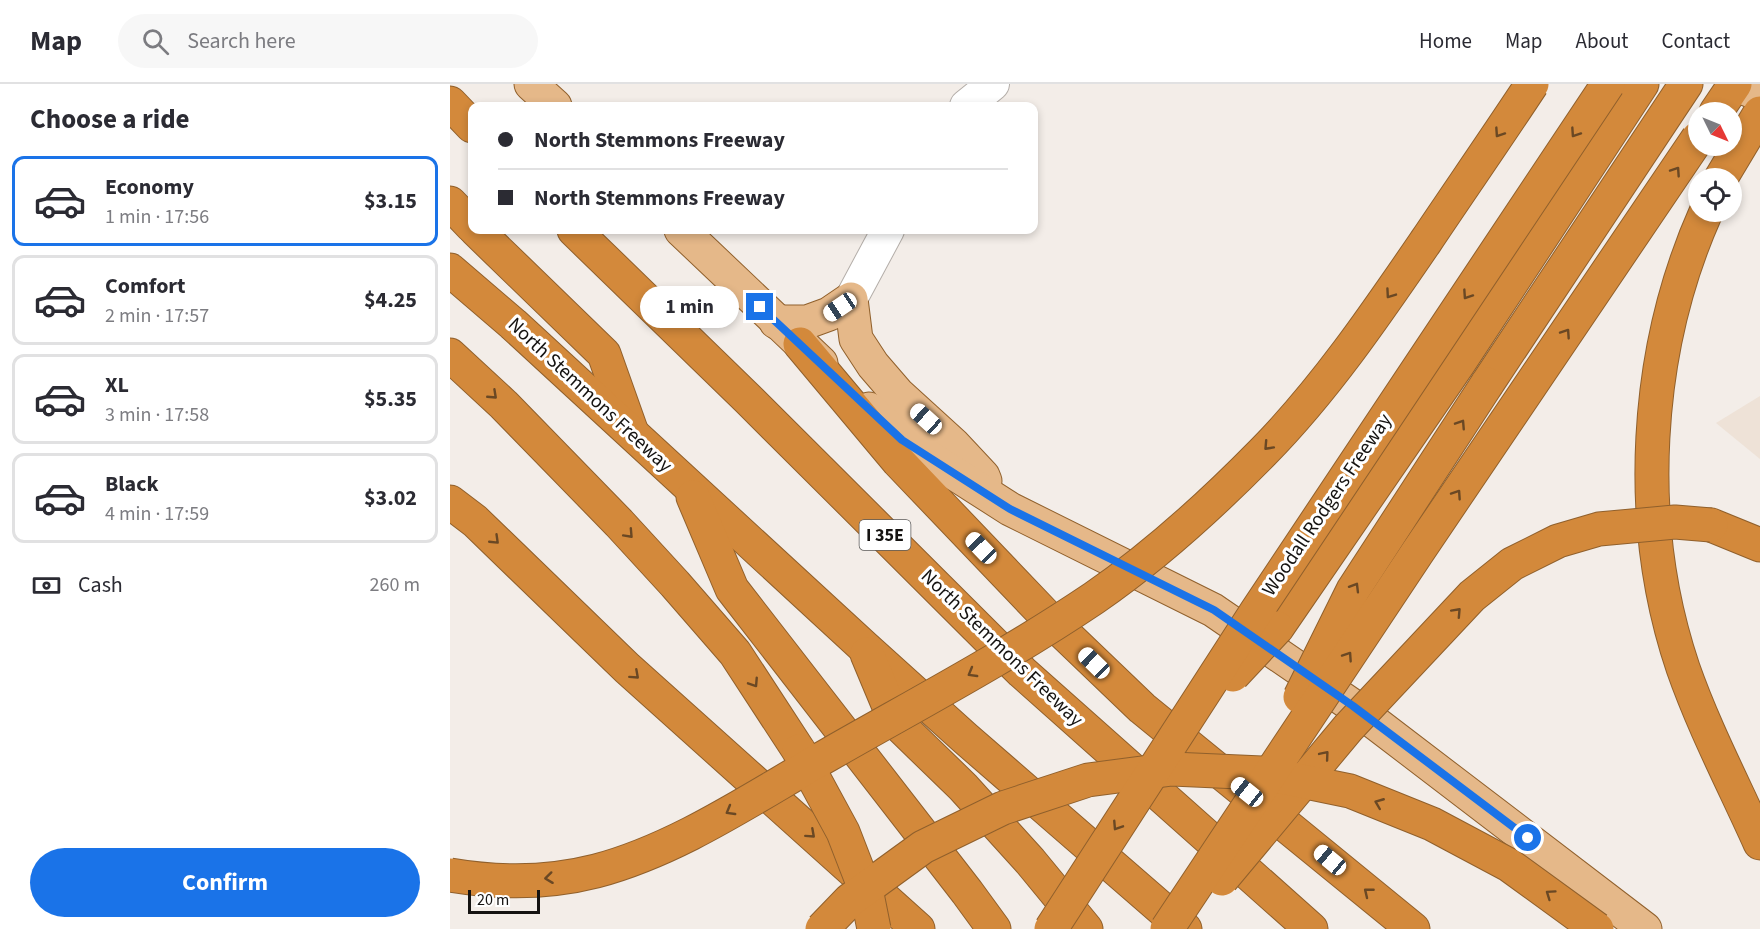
<!DOCTYPE html>
<html lang="en">
<head>
<meta charset="utf-8">
<style>
	body { margin:0; font-family:"Source Sans 3",sans-serif; background:#f7f7f7; color:#2b2b33; height:100vh; display:flex; flex-direction:column; font-size:22px; white-space:nowrap }
	* { box-sizing:border-box; margin:0 }
	p { font-size:20px; color:#7c7c81 }
	.icon { flex:none; width:33px; height:33px; fill:none; stroke:currentColor; stroke-width:2; stroke-linecap:round; stroke-linejoin:round }
	.map { position:relative; flex:1; overflow:hidden }
	.sheet { display:flex; flex-direction:column; background:#fff; width:450px }
	.sheet>* { flex:none }
	.banner { position:absolute; left:18px; top:18px; width:570px; height:132px; border-radius:12px; box-shadow:0 3px 9px #0003; display:grid; align-content:center; height:132px; padding:0 30px; background:#fff }
	.needle { width:39px; rotate:133deg }
	.tools { position:absolute; left:1238px; top:18px; display:grid; gap:12px }
	.tools a { display:grid; place-items:center; width:54px; height:54px; border-radius:50%; background:#fff; box-shadow:0 3px 9px #0003; font-size:30px }
	.scale { position:absolute; left:18px; bottom:15px; width:72px; box-sizing:border-box; padding-left:6px; border:3px solid #151311; border-top:0; font-size:16px; line-height:21px; white-space:nowrap; color:#151311; -webkit-text-stroke:4px #fff; paint-order:stroke }
	.end { position:absolute; width:27px; height:27px; margin:-14px; border:8px solid #1a73e8; background:#fff; box-shadow:0 0 0 3px #fff }
	.from { border-radius:50% }
	.bubble { position:absolute; height:42px; border-radius:21px; background:#fff; box-shadow:0 3px 9px #0003; font-size:20px; font-weight:700; line-height:42px; text-align:center }
	.car { position:absolute; width:18px; height:36px; margin:-18px -9px; border-radius:8px; box-shadow:0 0 4px 2px #0007; background:linear-gradient(#fff 24%,#345 0 40%,#fff 0 76%,#345 0 86%,#fff 0) }
	.banner b { display:flex; align-items:center; gap:21px; height:57px; font-size:22px }
	.banner b+b { border-top:2px solid #e1e1e2 }
	.banner i { width:15px; height:15px; background:#2b2b33 }
	ul { padding:0; list-style:none }
	li { display:flex; align-items:center; gap:18px; height:90px; margin:0 12px 9px; padding:0 18px; border:3px solid #e1e1e2; border-radius:12px }
	li div { flex:1 }
	li b { display:block; font-size:22px }
	li em { font-style:normal; font-weight:700 }
	li.on { border-color:#1a73e8 }
	li>.icon { width:54px; height:54px; stroke-width:1.5 }
	h2 { padding:0 30px; font-size:27px; line-height:72px }
	.pay { display:flex; align-items:center; gap:15px; height:66px; padding:0 30px; font-size:22px }
	.pay p { margin-inline-start:auto }
	.action { display:flex; gap:12px; margin-top:auto; padding:12px 30px }
	.action a { flex:1; height:69px; border-radius:36px; background:#1a73e8; color:#fff; font-size:24px; font-weight:700; line-height:69px; text-align:center }
	header { display:flex; align-items:center; gap:36px; box-sizing:border-box; height:84px; padding:0 30px; background:#fff; border-bottom:2px solid #e1e1e2 }
	header strong { font-size:28px }
	nav { display:flex; gap:33px; margin-inline-start:auto; font-size:21px }
	.search { width:420px; height:54px; background:#f7f7f7; display:flex; align-items:center; gap:15px; box-sizing:border-box; padding:0 21px; border-radius:33px; color:#7c7c81; font-size:22px }
	main { display:flex; flex:1; min-height:0 }
	.map>svg:first-child { display:block }
	.built { fill:#eee2d7 }
	.lines { fill:none; stroke-linecap:round; stroke-linejoin:round }
	.minor-casing { stroke:#b4aea9; stroke-width:34 }
	.major-casing { stroke:#90602c; stroke-width:35 }
	.highway-casing { stroke:#90602c; stroke-width:35 }
	.minor { stroke:#fff; stroke-width:32 }
	.major { stroke:#e5b889; stroke-width:33 }
	.highway { stroke:#d3893b; stroke-width:33 }
	.highway-bridge-casing { stroke:#90602c; stroke-width:35; stroke-linecap:butt }
	.highway-bridge { stroke:#d3893b; stroke-width:33 }
	.oneway { stroke:#6a4824 }
	.route { stroke:#1a73e8; stroke-width:8 }
	.labels { text-anchor:middle; dominant-baseline:central; stroke-width:6; stroke-linejoin:round; paint-order:stroke }
	.shield { fill:#fff; stroke:#5b5a58; stroke-width:1.5 }
	.shield-label { font-size:18px; font-weight:bold; fill:#151311 }
	.street-label { font-size:20px; fill:#151311; stroke:#fff }
</style>
</head>
<body>
<header>
<strong>Map</strong>
<div class="search"><svg class="icon" aria-label="search" viewBox="0 0 24 24"><circle cx="10" cy="10" r="6"/><path d="M15 15l6 6"/></svg>Search here</div>
<nav><a>Home</a><a>Map</a><a>About</a><a>Contact</a></nav>
</header>
<main>
<section class="sheet">
<h2>Choose a ride</h2>
<ul>
<li class="on"><svg class="icon" aria-label="car" viewBox="0 0 24 24"><path d="M5 17H2v-5l4-1 3-4h7l3 4 3 1v5h-3M9 17h6M6 11h13"/><circle cx="7" cy="17" r="2"/><circle cx="17" cy="17" r="2"/></svg><div><b>Economy</b><p>1 min · 17:56</p></div><em>$3.15</em></li>
<li><svg class="icon" aria-label="car" viewBox="0 0 24 24"><path d="M5 17H2v-5l4-1 3-4h7l3 4 3 1v5h-3M9 17h6M6 11h13"/><circle cx="7" cy="17" r="2"/><circle cx="17" cy="17" r="2"/></svg><div><b>Comfort</b><p>2 min · 17:57</p></div><em>$4.25</em></li>
<li><svg class="icon" aria-label="car" viewBox="0 0 24 24"><path d="M5 17H2v-5l4-1 3-4h7l3 4 3 1v5h-3M9 17h6M6 11h13"/><circle cx="7" cy="17" r="2"/><circle cx="17" cy="17" r="2"/></svg><div><b>XL</b><p>3 min · 17:58</p></div><em>$5.35</em></li>
<li><svg class="icon" aria-label="car" viewBox="0 0 24 24"><path d="M5 17H2v-5l4-1 3-4h7l3 4 3 1v5h-3M9 17h6M6 11h13"/><circle cx="7" cy="17" r="2"/><circle cx="17" cy="17" r="2"/></svg><div><b>Black</b><p>4 min · 17:59</p></div><em>$3.02</em></li>
</ul>
<div class="pay"><svg class="icon" aria-label="cash" viewBox="0 0 24 24"><path d="M3 7h18v10H3z"/><circle cx="12" cy="12" r="2"/></svg>Cash<p>260 m</p></div>
<div class="action"><a>Confirm</a></div>
</section>
<div class="map">
<svg width="1310" height="845" viewBox="0 0 1310 845">
	<rect width="100%" height="100%" fill="#f3ede8"/>
	<polygon class="built" points="1310,312 1310,375 1266,339"/>
	<g class="lines">
		<defs>
			<g id="minor">
				<polyline points="516,22 543,0"/>
				<polyline points="401,215 438,146"/>
			</g>
			<g id="major">
				<polyline points="81,0 105,22"/>
				<polyline points="1285,0 1310,11"/>
				<polyline points="231,146 371,279"/>
				<polyline points="326,238 357,238 379,230 401,215 406,255 423,281 448,310 504,361 533,392 535,397"/>
				<polyline points="419,325 452,356 560,425 763,526 903,622 1195,845"/>
			</g>
			<g id="highway">
				<polyline points="0,19 22,42"/>
				<polyline points="1266,28 1285,0"/>
				<polyline points="1271,94 1310,29"/>
				<polyline points="0,119 22,142"/>
				<path d="M1256 128C1194 267 1184 439 1233 584 1254 644 1284 701 1310 759"/>
				<polyline points="26,146 154,270 181,346"/>
				<polyline points="124,146 298,315 572,588 861,845"/>
				<polyline points="0,186 63,240 414,563 515,654 735,845"/>
				<polyline points="350,260 448,377 597,533 692,624 963,845"/>
				<polyline points="0,271 54,321 169,439 225,500 285,569 349,667"/>
				<polyline points="1037,300 1236,0"/>
				<polyline points="243,413 282,505 517,808 544,845"/>
				<polyline points="0,418 25,437 177,584 468,845"/>
				<polyline points="1261,441 1310,461"/>
				<polyline points="827,544 1009,279 1192,0"/>
				<polyline points="417,570 445,637 513,703 580,777 636,845"/>
			</g>
		</defs>
		<use href="#minor" class="minor-casing"/>
		<use href="#major" class="major-casing"/>
		<use href="#highway" class="highway-casing"/>
		<use href="#minor" class="minor"/>
		<use href="#major" class="major"/>
		<use href="#highway" class="highway"/>
		<defs>
			<g id="highway-bridge">
				<polyline points="783,591 827,544"/>
				<polyline points="850,613 903,506 1037,300"/>
				<polyline points="349,667 393,748 417,810 424,845"/>
				<path d="M0 791C47 799 99 799 146 787 229 765 304 713 378 671 467 620 558 572 644 514 705 472 761 421 813 368 875 305 926 230 976 157 1011 105 1047 53 1082 0"/>
				<polyline points="772,795 898,644 1022,512 1062,480 1108,457 1149,445 1225,438 1261,441"/>
				<polyline points="372,845 400,816 473,763 553,724 638,696 722,685 812,689 900,707 982,740 1059,781 1147,845"/>
				<polyline points="601,845 806,528 1158,0"/>
				<polyline points="717,845 967,469 1248,54"/>
			</g>
		</defs>
		<use href="#highway-bridge" class="highway-bridge-casing"/>
		<use href="#highway-bridge" class="highway-bridge"/>
	</g>
	<defs><path id="oneway-chevron" d="M-2-3.5L2.5 0L-2 3.5" fill="none" stroke-width="1.6" stroke-linecap="round" stroke-linejoin="round" transform="scale(1.5)"/></defs>
	<g class="oneway">
		<use href="#oneway-chevron" transform="translate(1049 49) rotate(124)"/>
		<use href="#oneway-chevron" transform="translate(1125 49) rotate(124)"/>
		<use href="#oneway-chevron" transform="translate(1226 87) rotate(-56)"/>
		<use href="#oneway-chevron" transform="translate(940 210) rotate(125)"/>
		<use href="#oneway-chevron" transform="translate(1017 211) rotate(124)"/>
		<use href="#oneway-chevron" transform="translate(1116 249) rotate(-56)"/>
		<use href="#oneway-chevron" transform="translate(43 311) rotate(43)"/>
		<use href="#oneway-chevron" transform="translate(1011 340) rotate(-57)"/>
		<use href="#oneway-chevron" transform="translate(818 362) rotate(133)"/>
		<use href="#oneway-chevron" transform="translate(1007 410) rotate(-56)"/>
		<use href="#oneway-chevron" transform="translate(179 450) rotate(47)"/>
		<use href="#oneway-chevron" transform="translate(45 456) rotate(44)"/>
		<use href="#oneway-chevron" transform="translate(905 503) rotate(-59)"/>
		<use href="#oneway-chevron" transform="translate(1007 528) rotate(-47)"/>
		<use href="#oneway-chevron" transform="translate(898 572) rotate(-56)"/>
		<use href="#oneway-chevron" transform="translate(522 589) rotate(150)"/>
		<use href="#oneway-chevron" transform="translate(185 591) rotate(42)"/>
		<use href="#oneway-chevron" transform="translate(304 599) rotate(57)"/>
		<use href="#oneway-chevron" transform="translate(875 671) rotate(-50)"/>
		<use href="#oneway-chevron" transform="translate(929 719) rotate(-158)"/>
		<use href="#oneway-chevron" transform="translate(280 727) rotate(150)"/>
		<use href="#oneway-chevron" transform="translate(667 742) rotate(123)"/>
		<use href="#oneway-chevron" transform="translate(361 750) rotate(42)"/>
		<use href="#oneway-chevron" transform="translate(99 794) rotate(173)"/>
		<use href="#oneway-chevron" transform="translate(918 808) rotate(-141)"/>
		<use href="#oneway-chevron" transform="translate(1100 810) rotate(-145)"/>
	</g>
	<g class="lines">
		<polyline class="route" points="310,223 452,356 560,425 764,526 903,622 1078,754"/>
	</g>
	<g class="labels">
		<rect class="shield" x="409.5" y="436" width="51" height="30" rx="4.5"/>
		<g class="shield-label">
			<text x="435" y="451">I 35E</text>
		</g>
		<g class="street-label">
			<text transform="translate(140 311) rotate(43)">North Stemmons Freeway</text>
			<text transform="translate(877 421) rotate(-56)">Woodall Rodgers Freeway</text>
			<text transform="translate(552 564) rotate(44)">North Stemmons Freeway</text>
		</g>
	</g>
</svg>
<div class="tools">
<a><svg class="needle" viewBox="-14 -14 28 28"><path d="M0-13l5 13h-10z" fill="#e53935"/><path d="M0 13l5-13h-10z" fill="#7c7c81"/></svg></a>
<a><svg class="icon" aria-label="locate" viewBox="0 0 24 24"><circle cx="12" cy="12" r="6"/><path d="M12 2v4M12 18v4M2 12h4M18 12h4"/></svg></a>
</div>
<div class="scale">20 m</div>
<i class="end from" style="left:1078px;top:754px"></i>
<i class="end" style="left:310px;top:223px"></i>
<div class="bubble" style="left:190px;top:202px;width:99px">1 min</div>
<i class="car" style="left:390px;top:223px;rotate:236deg"></i>
<i class="car" style="left:476px;top:335px;rotate:312deg"></i>
<i class="car" style="left:531px;top:464px;rotate:316deg"></i>
<i class="car" style="left:644px;top:579px;rotate:314deg"></i>
<i class="car" style="left:797px;top:708px;rotate:309deg"></i>
<i class="car" style="left:880px;top:776px;rotate:310deg"></i>
<div class="banner">
<b><i class="from"></i>North Stemmons Freeway</b>
<b><i></i>North Stemmons Freeway</b>
</div>
</div>
</main>
</body>
</html>
